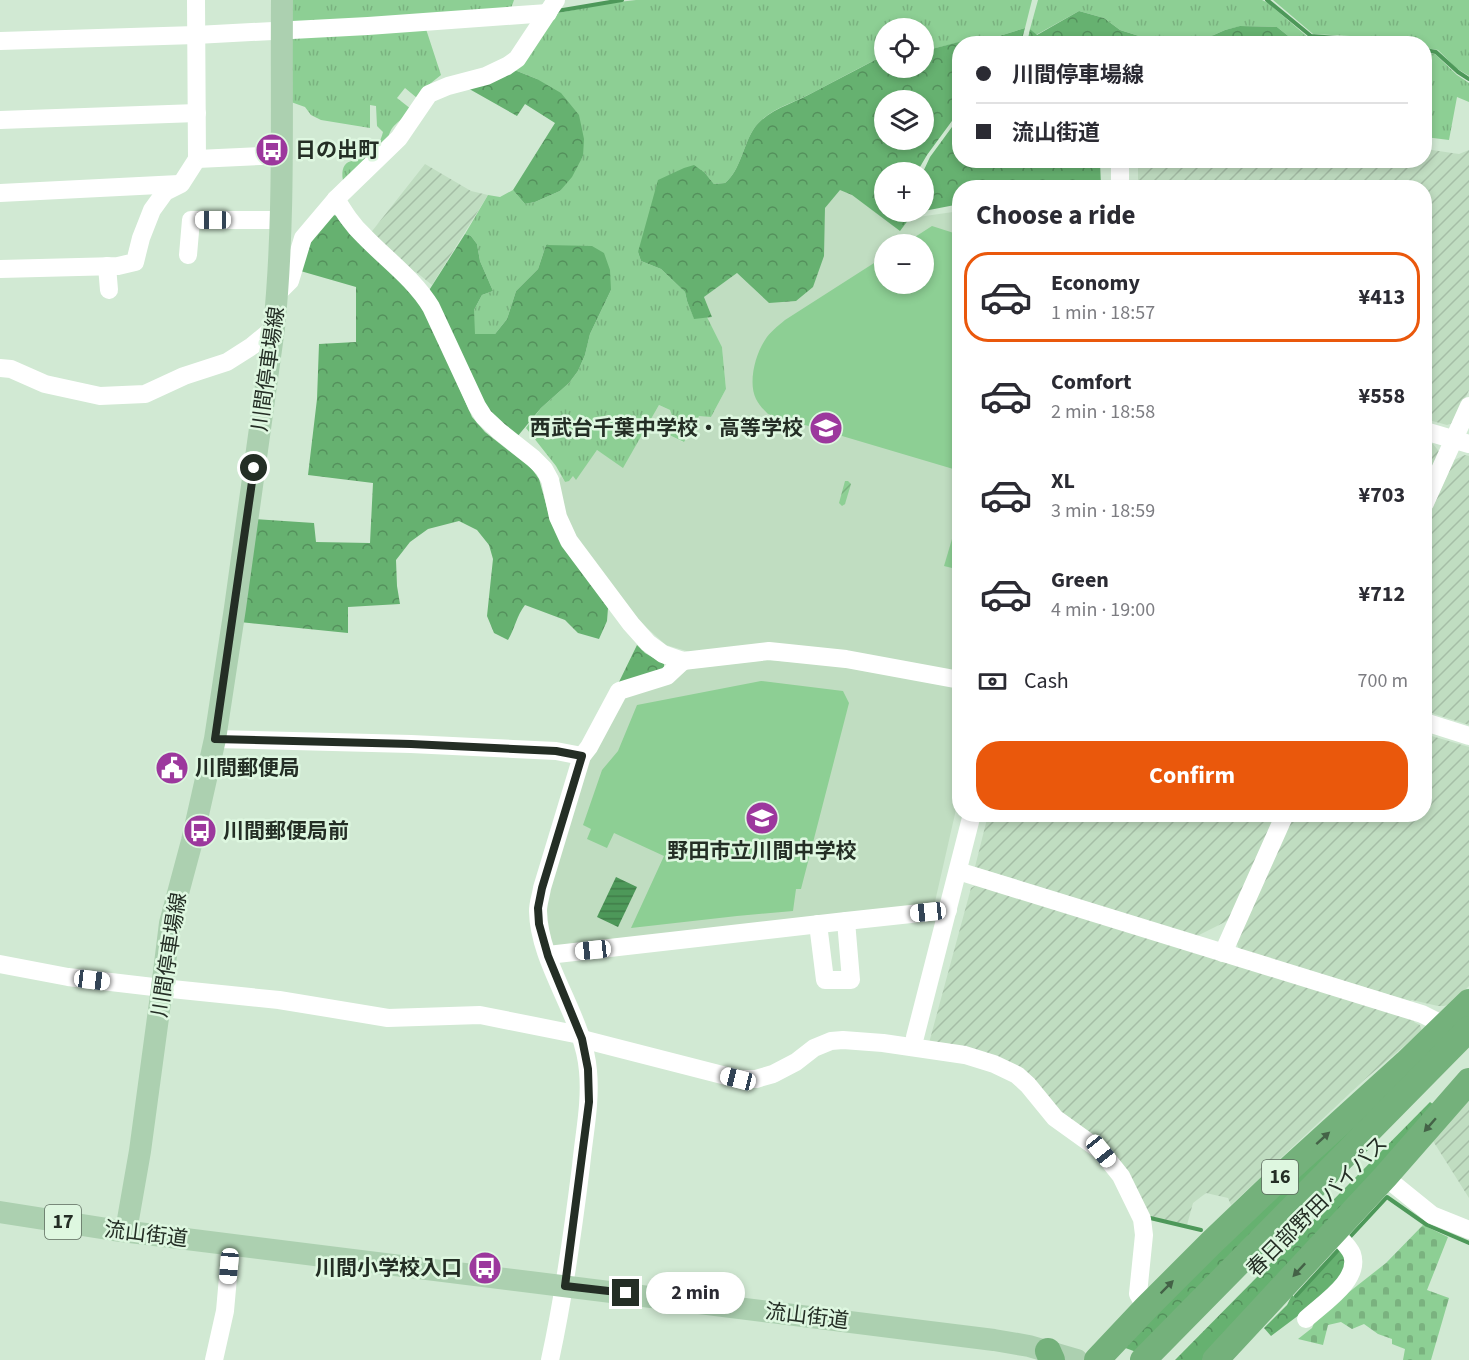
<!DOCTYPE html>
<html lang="en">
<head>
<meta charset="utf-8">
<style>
	body { margin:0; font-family:"Source Sans 3","Noto Sans JP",sans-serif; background:#f7f7f7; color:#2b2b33; height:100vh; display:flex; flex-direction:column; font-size:22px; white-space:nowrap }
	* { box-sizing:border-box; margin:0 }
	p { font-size:20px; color:#7c7c81 }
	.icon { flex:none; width:33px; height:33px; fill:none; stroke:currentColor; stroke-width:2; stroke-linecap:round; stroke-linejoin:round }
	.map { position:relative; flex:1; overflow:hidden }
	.drawer { position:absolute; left:952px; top:180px; width:480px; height:642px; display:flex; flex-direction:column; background:#fff; border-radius:24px; box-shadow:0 3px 9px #0003 }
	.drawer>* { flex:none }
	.top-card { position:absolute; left:952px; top:36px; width:480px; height:132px; border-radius:24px; box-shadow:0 3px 9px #0003; display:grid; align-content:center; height:132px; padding:0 24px; background:#fff }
	.buttons { position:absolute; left:874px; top:18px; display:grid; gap:12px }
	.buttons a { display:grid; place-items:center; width:60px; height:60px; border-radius:50%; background:#fff; box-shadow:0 3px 9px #0003; font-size:30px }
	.end { position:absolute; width:27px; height:27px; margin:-14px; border:8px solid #242e25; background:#fff; box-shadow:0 0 0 3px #fff }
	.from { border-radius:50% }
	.bubble { position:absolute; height:42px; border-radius:21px; background:#fff; box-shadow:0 3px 9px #0003; font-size:20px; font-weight:700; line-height:42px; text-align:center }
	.car { position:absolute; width:18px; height:36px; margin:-18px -9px; border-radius:8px; box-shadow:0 0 4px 2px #0007; background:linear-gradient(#fff 24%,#345 0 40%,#fff 0 76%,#345 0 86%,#fff 0) }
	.top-card b { display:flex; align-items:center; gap:21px; height:57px; font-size:22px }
	.top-card b+b { border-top:2px solid #e1e1e2 }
	.top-card i { width:15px; height:15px; background:#2b2b33 }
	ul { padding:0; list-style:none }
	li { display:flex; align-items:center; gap:18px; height:90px; margin:0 12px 9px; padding:0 12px; border:3px solid transparent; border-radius:24px }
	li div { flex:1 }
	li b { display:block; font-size:22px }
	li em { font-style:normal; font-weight:700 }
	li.active { border-color:#ea580c }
	li>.icon { width:54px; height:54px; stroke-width:1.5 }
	h2 { padding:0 24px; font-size:27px; line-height:72px }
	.pay { display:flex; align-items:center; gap:15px; height:66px; padding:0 24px; font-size:22px }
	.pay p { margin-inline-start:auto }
	.cta { display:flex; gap:12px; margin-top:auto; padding:12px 24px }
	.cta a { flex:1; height:69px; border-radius:24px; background:#ea580c; color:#fff; font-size:24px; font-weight:700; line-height:69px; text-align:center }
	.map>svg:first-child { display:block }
	.built { fill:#c0ddc1; fill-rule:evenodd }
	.industrial { fill:url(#industrial-furrows) }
	.grass { fill:url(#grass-tufts) }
	.forest { fill:url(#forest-crowns); fill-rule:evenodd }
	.cemetery { fill:url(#cemetery-stones) }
	.park { fill:#8dcf94 }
	.garden { fill:url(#garden-furrows) }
	.water { fill:url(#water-rules) }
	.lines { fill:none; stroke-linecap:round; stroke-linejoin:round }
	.stream { stroke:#4d9859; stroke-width:4 }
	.minor { stroke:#fff; stroke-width:18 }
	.major { stroke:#acd0b0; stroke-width:22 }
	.highway { stroke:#74b17b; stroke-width:26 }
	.oneway { fill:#446247 }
	.route { stroke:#242e25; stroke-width:8 }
	.labels { text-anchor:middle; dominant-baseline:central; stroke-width:5; stroke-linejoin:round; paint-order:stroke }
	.shield { fill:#def7e0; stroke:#5c6a5d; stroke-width:1.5 }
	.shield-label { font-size:20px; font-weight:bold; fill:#242e25 }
	.poi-label { font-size:21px; font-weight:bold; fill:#242e25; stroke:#def7e0; text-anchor:start }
	.street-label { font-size:21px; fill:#242e25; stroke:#def7e0 }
</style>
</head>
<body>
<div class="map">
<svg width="1469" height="1360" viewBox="0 0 1469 1360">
	<defs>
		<pattern id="industrial-furrows" width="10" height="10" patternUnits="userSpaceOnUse" patternTransform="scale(1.5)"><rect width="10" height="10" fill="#c0ddc1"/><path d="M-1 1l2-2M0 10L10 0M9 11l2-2" fill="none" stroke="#a5bea6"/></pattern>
		<pattern id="grass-tufts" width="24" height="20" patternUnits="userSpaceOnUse" patternTransform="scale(1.5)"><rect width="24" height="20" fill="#8dcf94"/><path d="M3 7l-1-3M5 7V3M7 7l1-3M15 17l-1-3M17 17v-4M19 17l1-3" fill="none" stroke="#7ab27f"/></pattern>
		<pattern id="forest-crowns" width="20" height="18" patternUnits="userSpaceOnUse" patternTransform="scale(1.5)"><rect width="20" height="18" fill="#66b170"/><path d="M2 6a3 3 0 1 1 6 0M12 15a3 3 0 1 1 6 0" fill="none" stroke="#54905c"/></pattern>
		<pattern id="cemetery-stones" width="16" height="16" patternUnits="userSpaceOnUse" patternTransform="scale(1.5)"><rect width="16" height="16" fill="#8dcf94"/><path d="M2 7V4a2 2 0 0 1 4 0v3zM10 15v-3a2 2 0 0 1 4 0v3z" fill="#7ab27f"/></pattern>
		<pattern id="garden-furrows" width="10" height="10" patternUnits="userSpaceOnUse" patternTransform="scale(1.5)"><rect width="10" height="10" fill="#8dcf94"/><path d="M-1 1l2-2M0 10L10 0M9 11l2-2" fill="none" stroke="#7ab27f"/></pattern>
		<pattern id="water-rules" width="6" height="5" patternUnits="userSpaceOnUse" patternTransform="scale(1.5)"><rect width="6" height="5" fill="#4d9859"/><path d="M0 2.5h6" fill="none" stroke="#407c49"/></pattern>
	</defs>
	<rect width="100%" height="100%" fill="#d1e9d3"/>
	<g class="built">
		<path d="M840 189 852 195 900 230 912 215 918 217 960 211V673L690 652 666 645 647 628 626 605 568 526 558 483 561 476 565 482 574 475 576 479 597 450 623 467 659 405 670 410 674 422 667 434 683 442 699 415 711 417 726 389 722 347 707 317H712L704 297 737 273 769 303 824 229 825 208ZM885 244H924V284H885Z"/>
		<polygon points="767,660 841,666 960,688 960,792 934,906 553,950 547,925 546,901 588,761 623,693 678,677 688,669"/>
	</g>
	<g class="industrial">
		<polygon points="1425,149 1459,154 1469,150 1469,390 1455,422 1447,425 1425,419 1425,188 1138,187 1138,161 1425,160"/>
		<polygon points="425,164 471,191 488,195 432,285 416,272 407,271 369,235"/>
		<polygon points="1425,442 1433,444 1441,454 1425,488"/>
		<polygon points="1465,455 1469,456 1469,725 1425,711 1425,524 1454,460"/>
		<polygon points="1425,734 1469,747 1469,986 1451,1004 1444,1006 1438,1006 1412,1000 1410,1001 1239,949 1236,942 1294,815 1425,814"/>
		<polygon points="988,815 1277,815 1229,920 1197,936 975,867"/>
		<polygon points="978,884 1415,1019 1414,1022 1420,1025 1422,1031 1364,1080 1231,1205 1228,1198 1206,1193 1193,1203 1187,1225 1149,1216 1038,1085 929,1043 971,888"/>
		<polygon points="1469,1100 1469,1198 1433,1141"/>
	</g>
	<g class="grass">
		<polygon points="289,0 514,0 509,14 288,28"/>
		<path d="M636 0H1032L1025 28 996 37H980L924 51V28H885V59L875 60C854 71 834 81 814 92 794 103 770 108 755 127 743 144 741 170 725 183L714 184 705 173 638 252 641 261 661 269 685 292 687 301 694 318 707 317 722 347 726 389 711 417 699 416 684 442 667 434 674 421 670 410 659 405 623 468 597 450 576 480 573 476 569 481 565 482 556 466 526 428 541 408 569 383 578 371 585 355 590 334 611 290 546 245 538 269 516 291 507 319 495 334H474V310L482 295 493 291 480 261 477 244 471 236 465 234 488 195 500 197 513 190 525 204 535 202 560 191 583 156 537 79 512 69 553 14 610 3Z"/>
		<polygon points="1038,0 1262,0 1268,3 1310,39 1349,40 1357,43 1297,43 1277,27 1241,26 1225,30 1198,42 1161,43 1120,30 1104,18 1079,11 1036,35 1030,29"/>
		<polygon points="1273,0 1469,0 1469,76 1456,68 1438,50 1425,48 1425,44 1373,43 1350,36 1313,34"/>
		<path d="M426 29 441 75 426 87 417 98 405 88 397 98 411 109C401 123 388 124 388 143L343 181C339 155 357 164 370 153 377 148 381 140 383 132L377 126 376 106 370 105V128L321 120 311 115 305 107 291 102V33Z"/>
		<polygon points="1425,53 1435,54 1457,75 1469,83 1469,102 1457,97 1449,140 1425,137"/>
	</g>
	<g class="forest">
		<polygon points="1079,11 1104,18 1120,30 1161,43 1027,43 1030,29 1037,35"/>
		<polygon points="1240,26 1277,27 1297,43 1176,43 1198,42 1225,30"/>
		<path d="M1025 28 1021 43 960 44V110L927 155 917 172H885V212H909L912 215 900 231 852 195 840 190 825 208 824 256 813 287 796 301 769 303 737 273 704 297 712 317 694 319 687 301 685 292 661 269 641 261 638 252 658 180 684 168 694 165 705 173 714 184 725 183C741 170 743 144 755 127 769 109 795 103 814 92 834 81 855 71 875 60L885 59V68H924V51L978 37H996ZM885 100H924V140H885Z"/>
		<polygon points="512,69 537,79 561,93 579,115 584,139 583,156 572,177 560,191 535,202 525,204 513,190 555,123 525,104 517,116 464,86"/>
		<polygon points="960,116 960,160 1100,161 1101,187 960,188 960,204 924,211 923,172 930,157"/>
		<path d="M328 214 338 216 410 289 424 307 472 417 485 432 532 469 539 479 551 522 608 608 607 621 599 639 578 633 565 620 525 605C517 615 515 628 508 640L494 633 487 616 493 559 489 545 477 530 459 521 428 529 410 542 396 560 397 586 400 604 348 607V633L240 622 253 519 314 523 316 542 370 543 373 483 308 475 317 399 319 344 356 342V287L297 270 299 258Z"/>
		<polygon points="465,234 471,236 477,244 480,261 493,291 482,295 474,310 475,334 495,334 507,319 516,291 538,269 546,245 592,246 604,253 610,270 611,290 590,334 585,355 578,371 569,383 541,408 517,437 486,409 428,292"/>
		<polygon points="637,645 645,653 664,664 664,671 618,684"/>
		<polygon points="1406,1074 1139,1353 1120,1346"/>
		<polygon points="1430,1102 1434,1105 1205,1360 1175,1360"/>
		<polygon points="1342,1247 1348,1273 1307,1309 1271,1336 1264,1328 1287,1305 1292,1295 1296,1298"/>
	</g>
	<polygon class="cemetery" points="1423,1225 1448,1237 1427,1290 1449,1298 1431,1360 1403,1360 1405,1349 1392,1344 1392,1339 1378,1334 1364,1324 1352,1329 1341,1322 1328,1325 1323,1345 1298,1339 1312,1328 1316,1318 1386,1263"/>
	<g class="park">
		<path d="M932 226 960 235V471L768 414C763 409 759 405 756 399 748 383 755 355 765 340 770 332 778 326 785 320L885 256V284H924V244H904Z"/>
		<polygon points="960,512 960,570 944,566"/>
		<polygon points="761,681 843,691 849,703 801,889 796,889 793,911 737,916 631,928 664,856 614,833 607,848 587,839 591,829 583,825 602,770 618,751 637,705"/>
	</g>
	<polygon class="garden" points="845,481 848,481 851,484 845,504 842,506 839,503"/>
	<polygon class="water" points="616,877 637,887 618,927 597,917"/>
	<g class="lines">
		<g class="stream">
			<polyline points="1267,0 1311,36 1350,39 1364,44"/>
			<polyline points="557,11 622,0"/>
			<polyline points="1425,50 1436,52 1458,72 1469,79"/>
			<polyline points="1146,1217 1201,1230"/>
			<polyline points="1349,1238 1387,1197 1427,1225 1469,1243"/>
			<polyline points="1296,1296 1340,1248"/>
		</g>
		<g class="minor">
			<polyline points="0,41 196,35 368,26 548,13"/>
			<polyline points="0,120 197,113"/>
			<polyline points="197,159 283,155"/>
			<polyline points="1120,160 1120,188"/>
			<polyline points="0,193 179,184"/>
			<path d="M336 199C344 212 352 225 364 236 387 260 414 279 431 307L477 406 484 417 499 431 533 458 544 469 550 480 558 517 569 541 631 624 648 643 663 654 683 661 769 651 846 659 960 680"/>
			<polyline points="188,255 191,220 280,220"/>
			<polyline points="107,266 109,290"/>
			<polyline points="0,269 118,266 135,262 141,238 152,210 165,192 181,184 197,159 196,0"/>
			<polyline points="277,294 290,281 303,238 336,199 399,138 429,94 448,86 486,76 507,66 517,59 556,0"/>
			<polyline points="0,368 11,369 45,384 100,396 145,394 184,376 227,362 252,346 274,328"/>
			<polyline points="1425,431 1469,444"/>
			<polyline points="1425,503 1469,406"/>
			<polyline points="1425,722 1469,736"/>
			<polyline points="215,739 411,744 556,751 582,756"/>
			<polyline points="958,871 1422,1014 1444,1025"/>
			<polyline points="818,924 825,980 851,980 846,921"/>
			<polyline points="1223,953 1285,814"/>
			<polyline points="548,955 846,921 948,910"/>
			<polyline points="0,964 68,977 162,988 279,1000 388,1018 480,1015 580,1035"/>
			<polyline points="915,1037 972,814"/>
			<polyline points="582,1039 738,1079 756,1079 773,1074 796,1062 814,1048 831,1041 843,1040 883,1043 965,1055 994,1064 1017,1075 1028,1085 1055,1118 1101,1151 1121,1176 1142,1219 1144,1235 1138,1294 1146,1308"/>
			<polyline points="1385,1177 1432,1215 1469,1230"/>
			<path d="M1306 1319C1322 1304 1361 1280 1352 1254 1349 1246 1340 1239 1334 1232"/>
			<polyline points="214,1360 225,1311 231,1244"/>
			<path d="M550 1360C564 1296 573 1231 581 1166 584 1134 591 1103 588 1071 584 1017 539 965 538 911 538 903 541 896 542 888L582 756 589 747 619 691 667 676 683 661"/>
		</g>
		<g class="major">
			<polyline points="0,1212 114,1230 994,1340 1029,1346 1077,1360"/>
			<path d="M126 1231 140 1151 162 988 170 923 192 841 215 739 235 608 274 328C285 219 281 109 282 0"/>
		</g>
		<g class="highway">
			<polyline points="1048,1351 1052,1360"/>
			<polyline points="1097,1360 1146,1308 1210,1244 1277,1180 1406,1063 1469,1002"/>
			<polyline points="1143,1360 1469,1029"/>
			<polyline points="1215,1360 1385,1177 1469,1081"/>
		</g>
	</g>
	<defs><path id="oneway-solid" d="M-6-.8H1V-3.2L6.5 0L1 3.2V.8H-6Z" transform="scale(1.5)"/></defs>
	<g class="oneway">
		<use href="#oneway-solid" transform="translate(1430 1125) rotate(131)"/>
		<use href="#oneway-solid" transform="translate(1323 1138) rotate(-42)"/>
		<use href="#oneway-solid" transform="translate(1299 1270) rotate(133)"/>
		<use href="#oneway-solid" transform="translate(1167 1287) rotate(-45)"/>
	</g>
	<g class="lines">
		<polyline class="route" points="254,468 215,739 411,744 556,751 582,756 542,888 538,908 539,924 548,956 582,1039 588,1069 589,1102 565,1286 626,1293"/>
	</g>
	<defs>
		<symbol id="bus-disc" viewBox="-11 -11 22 22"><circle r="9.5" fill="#9c389d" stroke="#def7e0"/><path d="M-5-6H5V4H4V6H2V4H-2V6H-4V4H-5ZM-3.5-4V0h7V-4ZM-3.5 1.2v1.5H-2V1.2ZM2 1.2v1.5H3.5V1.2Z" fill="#fff"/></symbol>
		<symbol id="school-disc" viewBox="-11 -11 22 22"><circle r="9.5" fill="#9c389d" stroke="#def7e0"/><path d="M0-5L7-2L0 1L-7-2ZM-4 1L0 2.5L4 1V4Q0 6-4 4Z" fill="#fff"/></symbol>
		<symbol id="civic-disc" viewBox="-11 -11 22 22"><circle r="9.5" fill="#9c389d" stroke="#def7e0"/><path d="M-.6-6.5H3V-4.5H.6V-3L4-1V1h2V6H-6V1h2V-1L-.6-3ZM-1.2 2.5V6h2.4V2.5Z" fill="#fff"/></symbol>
	</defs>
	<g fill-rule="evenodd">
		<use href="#bus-disc" x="253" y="131" width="38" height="38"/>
		<use href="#school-disc" x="807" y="409" width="38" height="38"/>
		<use href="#civic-disc" x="153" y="749" width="38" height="38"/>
		<use href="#school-disc" x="743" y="799" width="38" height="38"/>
		<use href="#bus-disc" x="181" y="812" width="38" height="38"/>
		<use href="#bus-disc" x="466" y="1249" width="38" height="38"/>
	</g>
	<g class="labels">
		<g class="shield">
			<rect x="1262" y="1160" width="36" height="34" rx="4.5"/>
			<rect x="45" y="1205" width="36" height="34" rx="4.5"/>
		</g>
		<g class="shield-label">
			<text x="1280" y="1177">16</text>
			<text x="63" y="1222">17</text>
		</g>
		<g class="poi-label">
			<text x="295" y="150">日の出町</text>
			<text x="803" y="428" text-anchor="end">西武台千葉中学校・高等学校</text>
			<text x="195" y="768">川間郵便局</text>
			<text x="223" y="831">川間郵便局前</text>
			<text x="762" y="851" text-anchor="middle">野田市立川間中学校</text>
			<text x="462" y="1268" text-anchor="end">川間小学校入口</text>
		</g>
		<g class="street-label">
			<text transform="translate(268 369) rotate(-82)">川間停車場線</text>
			<text transform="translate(169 955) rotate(-81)">川間停車場線</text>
			<text transform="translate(1317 1206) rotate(-45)">春日部野田バイパス</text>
			<text transform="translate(146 1234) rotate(7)">流山街道</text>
			<text transform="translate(807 1316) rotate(7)">流山街道</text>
		</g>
	</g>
</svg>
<div class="buttons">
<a><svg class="icon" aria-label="locate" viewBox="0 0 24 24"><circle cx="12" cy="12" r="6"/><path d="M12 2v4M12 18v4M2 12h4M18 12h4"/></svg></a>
<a><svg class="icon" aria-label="layers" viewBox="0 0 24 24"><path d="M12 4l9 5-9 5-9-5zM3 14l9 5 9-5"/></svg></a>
<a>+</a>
<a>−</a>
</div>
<i class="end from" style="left:254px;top:468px"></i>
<i class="end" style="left:626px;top:1293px"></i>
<div class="bubble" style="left:646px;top:1272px;width:99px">2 min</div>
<i class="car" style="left:213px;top:220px;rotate:270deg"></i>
<i class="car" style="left:928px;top:912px;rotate:264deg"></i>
<i class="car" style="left:593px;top:950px;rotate:264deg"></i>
<i class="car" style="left:92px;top:980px;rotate:97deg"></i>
<i class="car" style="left:738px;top:1079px;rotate:284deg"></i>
<i class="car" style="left:1101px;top:1151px;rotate:141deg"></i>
<i class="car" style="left:229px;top:1266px;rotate:185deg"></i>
<div class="top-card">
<b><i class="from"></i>川間停車場線</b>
<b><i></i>流山街道</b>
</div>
<section class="drawer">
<h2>Choose a ride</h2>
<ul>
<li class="active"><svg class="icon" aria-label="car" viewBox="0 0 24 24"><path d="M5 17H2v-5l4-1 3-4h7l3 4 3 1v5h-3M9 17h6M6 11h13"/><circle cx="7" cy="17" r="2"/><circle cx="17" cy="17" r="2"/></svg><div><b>Economy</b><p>1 min · 18:57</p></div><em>¥413</em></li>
<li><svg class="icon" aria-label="car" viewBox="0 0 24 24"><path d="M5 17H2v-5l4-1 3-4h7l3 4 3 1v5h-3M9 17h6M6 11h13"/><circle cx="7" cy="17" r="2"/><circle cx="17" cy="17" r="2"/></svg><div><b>Comfort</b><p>2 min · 18:58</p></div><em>¥558</em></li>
<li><svg class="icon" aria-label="car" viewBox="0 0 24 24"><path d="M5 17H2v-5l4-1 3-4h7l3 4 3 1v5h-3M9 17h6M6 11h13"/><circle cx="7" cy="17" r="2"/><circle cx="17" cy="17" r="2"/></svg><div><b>XL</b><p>3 min · 18:59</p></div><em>¥703</em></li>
<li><svg class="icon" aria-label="car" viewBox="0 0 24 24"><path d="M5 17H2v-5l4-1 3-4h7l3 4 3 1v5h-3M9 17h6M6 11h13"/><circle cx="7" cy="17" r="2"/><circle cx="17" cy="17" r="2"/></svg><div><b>Green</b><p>4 min · 19:00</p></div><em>¥712</em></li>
</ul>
<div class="pay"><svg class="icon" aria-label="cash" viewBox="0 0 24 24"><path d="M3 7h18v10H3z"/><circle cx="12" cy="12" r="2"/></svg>Cash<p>700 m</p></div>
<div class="cta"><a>Confirm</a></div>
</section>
</div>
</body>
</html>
